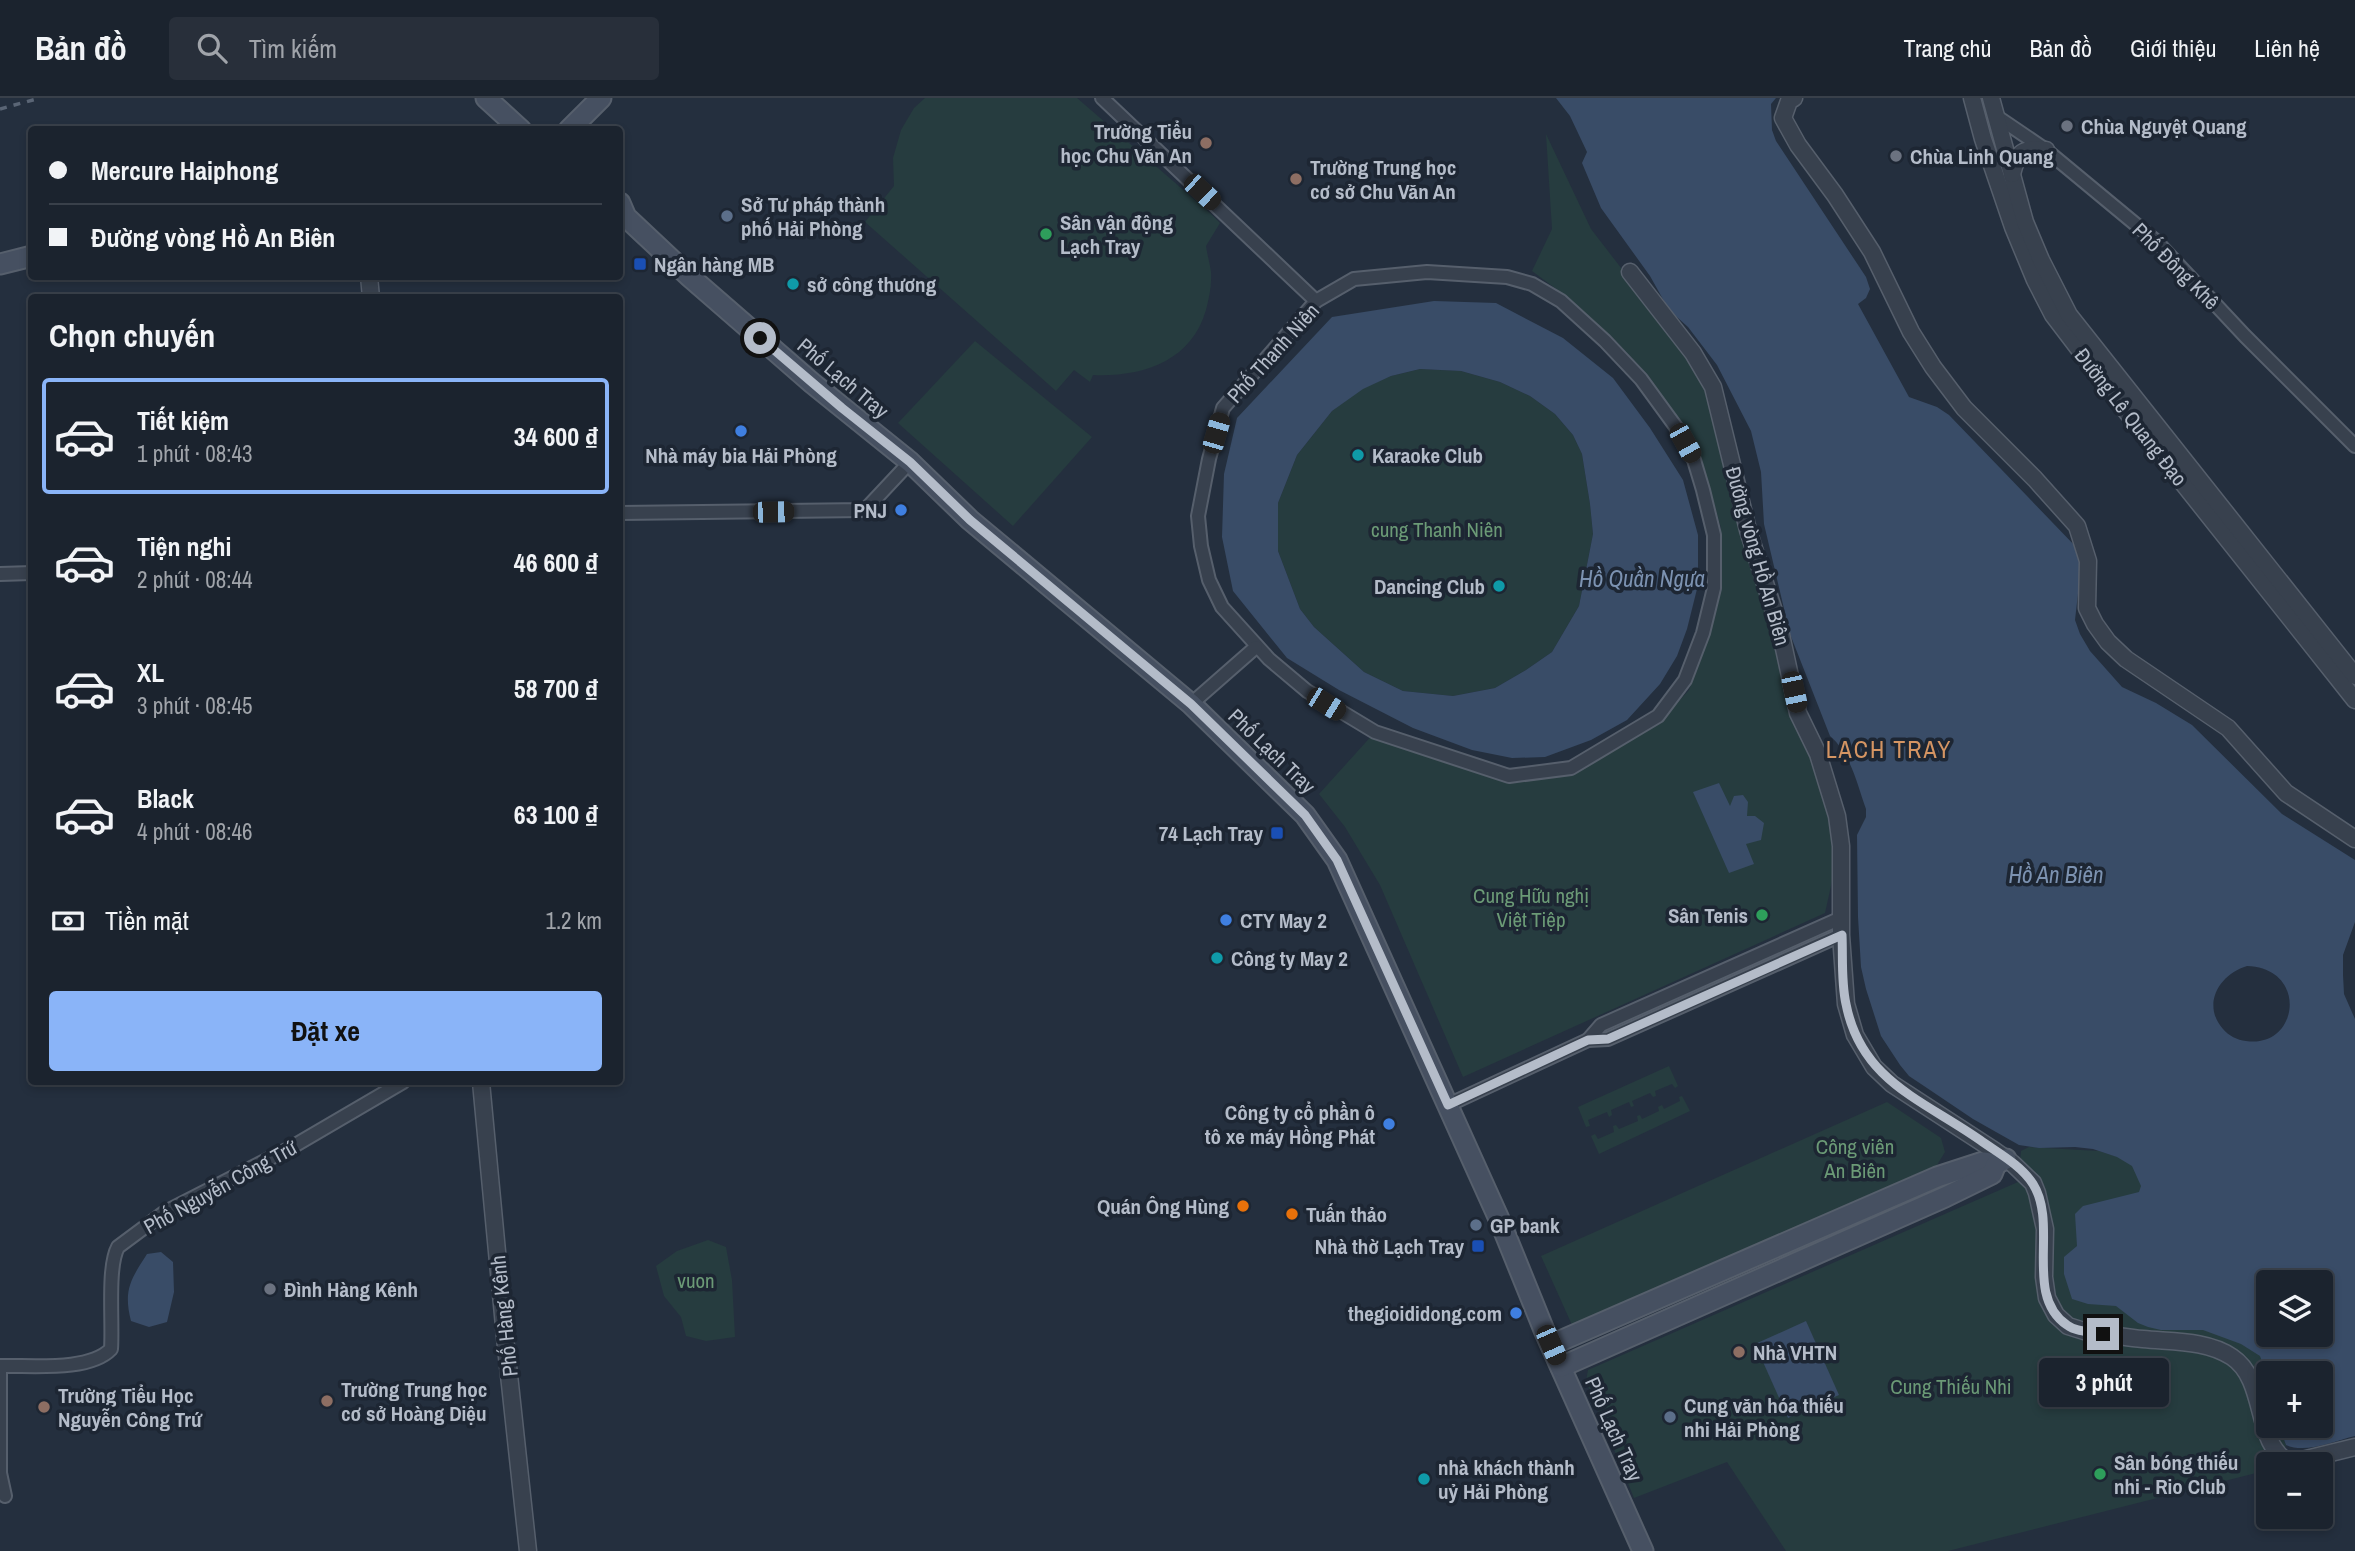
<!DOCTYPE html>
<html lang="vi">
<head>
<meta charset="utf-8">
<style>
	body { margin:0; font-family:"Archivo Narrow",sans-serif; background:#282f3a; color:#f1f3f6; height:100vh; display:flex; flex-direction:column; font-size:26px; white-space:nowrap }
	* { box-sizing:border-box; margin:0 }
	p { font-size:23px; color:#a0a4aa }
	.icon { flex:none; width:38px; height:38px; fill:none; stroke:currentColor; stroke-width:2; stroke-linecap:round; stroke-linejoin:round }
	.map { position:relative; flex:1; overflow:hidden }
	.drawer { position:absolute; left:28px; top:196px; width:595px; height:791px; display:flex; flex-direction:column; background:#1b232e; border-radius:7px; box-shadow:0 4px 10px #0003,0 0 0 2px #39404a }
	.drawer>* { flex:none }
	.top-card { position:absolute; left:28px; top:28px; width:595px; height:154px; border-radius:7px; box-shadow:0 4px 10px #0003,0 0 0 2px #39404a; display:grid; align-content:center; height:154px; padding:0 21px; background:#1b232e }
	.fabs { position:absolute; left:2256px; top:1172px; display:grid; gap:14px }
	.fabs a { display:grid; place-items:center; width:77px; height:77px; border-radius:7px; background:#1b232e; box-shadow:0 4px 10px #0003,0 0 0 2px #39404a; font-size:35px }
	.end { position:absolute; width:32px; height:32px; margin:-16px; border:9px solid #b4bcc9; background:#111; box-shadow:0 0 0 4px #111 }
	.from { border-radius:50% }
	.bubble { position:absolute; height:49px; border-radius:7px; background:#1b232e; box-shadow:0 4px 10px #0003,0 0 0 2px #39404a; font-size:23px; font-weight:700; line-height:49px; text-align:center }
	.car { position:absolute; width:21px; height:42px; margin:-21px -10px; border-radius:9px; box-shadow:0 0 5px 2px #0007; background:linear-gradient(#222 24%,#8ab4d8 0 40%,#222 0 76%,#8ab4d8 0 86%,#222 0) }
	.top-card b { display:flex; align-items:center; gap:24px; height:66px; font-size:26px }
	.top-card b+b { border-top:2px solid #39404a }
	.top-card i { width:18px; height:18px; background:#f1f3f6 }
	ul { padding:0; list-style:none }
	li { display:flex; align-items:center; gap:21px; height:116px; margin:0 14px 10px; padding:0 7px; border:4px solid transparent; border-radius:7px }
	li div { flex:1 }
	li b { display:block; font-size:26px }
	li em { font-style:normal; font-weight:700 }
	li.on { border-color:#8ab4f8 }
	li>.icon { width:63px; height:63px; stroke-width:1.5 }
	h2 { padding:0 21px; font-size:32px; line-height:84px }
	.pay { display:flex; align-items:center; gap:18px; height:77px; padding:0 21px; font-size:26px }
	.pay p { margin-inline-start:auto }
	.button { display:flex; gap:14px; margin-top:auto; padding:14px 21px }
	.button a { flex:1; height:80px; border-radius:7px; background:#8ab4f8; color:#111; font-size:28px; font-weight:700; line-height:80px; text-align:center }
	header { display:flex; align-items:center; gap:42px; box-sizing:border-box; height:98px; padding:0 35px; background:#1b232e; border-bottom:2px solid #39404a }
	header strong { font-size:33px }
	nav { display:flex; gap:38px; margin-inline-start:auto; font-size:24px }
	.search { width:490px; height:63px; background:#282f3a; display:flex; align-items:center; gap:18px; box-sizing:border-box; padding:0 24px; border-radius:7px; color:#a0a4aa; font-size:26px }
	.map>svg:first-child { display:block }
	.green { fill:#263c3f }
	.water { fill:#394c67; fill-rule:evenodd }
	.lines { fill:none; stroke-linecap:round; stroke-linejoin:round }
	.minor-casing { stroke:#565f6c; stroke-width:16 }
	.tertiary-casing { stroke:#565f6c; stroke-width:19 }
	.secondary-casing { stroke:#565f6c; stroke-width:23 }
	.minor { stroke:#38414e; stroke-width:12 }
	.tertiary { stroke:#38414e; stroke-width:16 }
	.secondary { stroke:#465061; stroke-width:19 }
	.rail { stroke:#5a6575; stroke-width:3.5; stroke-dasharray:7 7; stroke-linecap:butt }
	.route { stroke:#b4bcc9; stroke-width:9 }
	.worship-dot { fill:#6b7280; stroke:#1d2633; stroke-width:2.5 }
	.education-dot { fill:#8d6e63; stroke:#1d2633; stroke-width:2.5 }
	.service-dot { fill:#5c6f8a; stroke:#1d2633; stroke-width:2.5 }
	.leisure-dot { fill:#2e9e5b; stroke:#1d2633; stroke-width:2.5 }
	.transit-dot { fill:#1a4fb4; stroke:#1d2633; stroke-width:2.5 }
	.culture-dot { fill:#0f9aa8; stroke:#1d2633; stroke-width:2.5 }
	.shop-dot { fill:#3f7fe0; stroke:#1d2633; stroke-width:2.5 }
	.food-dot { fill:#e8710a; stroke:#1d2633; stroke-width:2.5 }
	.labels { text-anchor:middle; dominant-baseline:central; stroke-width:7; stroke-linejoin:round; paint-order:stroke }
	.poi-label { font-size:21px; font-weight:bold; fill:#b4bcc9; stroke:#1d2633; text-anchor:start }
	.street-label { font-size:21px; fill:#b4bcc9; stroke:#1d2633 }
	.park-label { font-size:21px; fill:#6b9a76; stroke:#1d2633 }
	.water-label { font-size:23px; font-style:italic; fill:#7c92b1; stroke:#1d2633 }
	.quarter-label { font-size:24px; letter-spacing:2px; fill:#d59563; stroke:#1d2633 }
</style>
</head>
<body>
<header>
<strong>Bản đồ</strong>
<div class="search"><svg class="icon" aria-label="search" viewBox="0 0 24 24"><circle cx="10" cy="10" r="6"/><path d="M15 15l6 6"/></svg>Tìm kiếm</div>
<nav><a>Trang chủ</a><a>Bản đồ</a><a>Giới thiệu</a><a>Liên hệ</a></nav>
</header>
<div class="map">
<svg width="2355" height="1453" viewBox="0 0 2355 1453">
	<rect width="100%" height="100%" fill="#242f3e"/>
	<g class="green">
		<path d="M925 0H1077L1210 115 1220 125 1206 148C1207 156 1210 166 1211 174 1212 187 1209 200 1206 212 1191 264 1142 279 1093 277L1090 284 1074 272 1056 293 865 124 894 88 893 60 901 32 914 10Z"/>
		<polygon points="1546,36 1591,131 1713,289 1835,723 1837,761 1825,815 1463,979 1380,787 1345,729 1319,696 1375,634 1505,684 1572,672 1661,623 1689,592 1706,547 1719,500 1721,430 1704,370 1681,325 1648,277 1613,240 1571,202 1532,173 1552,131"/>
		<polygon points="975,243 1092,339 1013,428 898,325"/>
		<polygon points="1420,271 1461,273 1500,284 1530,298 1555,316 1573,337 1582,356 1590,406 1593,436 1579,508 1552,554 1526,572 1495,590 1453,598 1403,593 1364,574 1314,529 1300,511 1278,453 1278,405 1297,357 1332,313 1363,290 1391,278"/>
		<polygon points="1669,968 1678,988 1675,990 1672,986 1655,993 1656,998 1653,999 1650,995 1632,1003 1634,1008 1631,1009 1629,1004 1611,1012 1612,1017 1609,1019 1607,1014 1588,1022 1590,1028 1586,1029 1578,1009"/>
		<polygon points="1682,998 1690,1013 1599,1056 1591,1038 1595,1036 1598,1041 1614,1034 1613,1028 1616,1027 1619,1031 1638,1023 1637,1018 1640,1017 1642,1021 1659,1013 1658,1009 1662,1007 1664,1011 1680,1003 1679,999"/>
		<polygon points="1887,1004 1941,1040 1945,1054 1937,1067 1572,1227 1541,1158"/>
		<polygon points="2029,1049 2099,1053 2141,1066 2203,1223 2263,1254 2268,1278 2268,1328 2279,1328 2286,1347 2278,1367 2268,1367 2268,1372 1948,1453 1786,1453 1727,1364 1634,1400 1586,1283 1588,1272 2018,1084 2021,1053"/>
		<polygon points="708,1142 726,1149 732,1182 735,1239 706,1243 686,1238 681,1219 664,1198 656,1168 677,1153"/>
	</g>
	<g class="water">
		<path d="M1556 0H1776L1771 6 1772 32 1776 43 1866 179 1870 191 1866 200 1858 206 1909 299 1937 309 1949 317 2077 450 2081 469 2075 522 2080 536 2090 553 2122 589 2156 605 2192 627 2282 716 2355 762V824L2343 857V877L2344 896 2355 921V1338C2334 1343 2306 1356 2286 1347L2279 1328H2320V1276H2268V1280L2260 1258 2241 1246 2203 1232H2161L2148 1229 2138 1225 2116 1208 2088 1206 2072 1201 2064 1176V1159L2077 1148 2075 1116 2083 1108 2139 1094 2141 1088 2132 1068 2117 1059 2093 1051 2075 1049 2039 1050 2019 1047 1973 1021 1924 988 1909 978 1900 967 1881 938 1866 891 1861 869 1858 819 1857 737 1866 719V711C1857 686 1851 656 1830 638L1790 536 1764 426 1761 374 1751 333 1717 267 1688 229 1669 212 1650 178 1601 110 1582 65 1587 54 1570 18ZM2247 868C2309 870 2299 951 2246 943 2237 942 2229 938 2223 931 2201 906 2220 876 2247 868ZM2268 1185H2320V1237H2268Z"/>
		<path d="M1434 203 1496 205 1563 240 1613 280 1650 330 1683 382 1698 437V487L1687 531 1677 558 1660 586 1627 622 1591 642 1545 659 1512 660 1472 652 1413 630 1339 592 1287 560 1233 493 1222 439 1224 376 1237 320 1332 219ZM1420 271 1461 273 1500 284 1530 298 1555 316 1573 337 1582 356 1590 406 1593 436 1579 508 1552 554 1526 572 1495 590 1453 598 1403 593 1364 574 1314 529 1300 511 1278 453V405L1297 357 1332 313 1363 291 1391 278Z"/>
		<polygon points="1719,685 1730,708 1734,698 1743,697 1748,704 1747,718 1755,718 1764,725 1761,742 1746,746 1754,766 1729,775 1693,694"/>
		<path d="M161 1154 173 1164 174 1194 167 1224 149 1229 131 1223C123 1192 131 1181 147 1156Z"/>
		<polygon points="1806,1223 1839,1297 1788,1320 1755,1246"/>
	</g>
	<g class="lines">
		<defs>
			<g id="minor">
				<polyline points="1102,0 1316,203"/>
				<polyline points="1996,18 2046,52 2157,144 2245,238 2355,348"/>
				<polygon points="1427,174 1507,179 1532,186 1561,203 1605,243 1641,281 1676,329 1694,362 1703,392 1714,437 1714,490 1703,535 1685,582 1658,618 1571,670 1509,678 1375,634 1307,593 1269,561 1222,509 1209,482 1201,448 1198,418 1209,361 1223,310 1316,203 1354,181"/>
				<polyline points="620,415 865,412 910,364"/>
				<polyline points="0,476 32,475"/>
				<polyline points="1191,606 1256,549"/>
				<polyline points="1588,942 1601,927 1841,820"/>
				<polyline points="1448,1007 1588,942 1608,941 1841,837"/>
				<path d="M5 1398 0 1375V1268C30 1267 89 1274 111 1251 113 1225 107 1169 118 1149L165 1114 292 1049 403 984"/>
			</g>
			<g id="tertiary">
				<polyline points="1794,0 1789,3 1783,20 1798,47 1835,97 1872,154 1911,234 1933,269 1964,310 2035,381 2077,428 2088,463 2087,510 2095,526 2108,544 2126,561 2228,630 2286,695 2355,741"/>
				<polyline points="1972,0 1983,41 2013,129 2035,182 2053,217 2136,326 2355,602"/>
				<polyline points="1991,0 2025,124 2041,162 2069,217 2355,578"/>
				<path d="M2012 76C2018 53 2022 50 2046 52"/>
				<path d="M1630 174 1693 255 1713 289 1748 432 1780 532 1798 615 1818 656 1837 718 1841 748V837L1846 906 1855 937 1874 969 1892 986 1995 1053 2012 1065 2033 1085 2037 1095 2045 1131 2044 1179 2047 1200 2056 1217 2068 1228 2084 1233C2104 1236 2123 1239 2143 1241 2172 1244 2207 1242 2232 1259 2268 1283 2253 1346 2290 1365L2355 1349"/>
				<polyline points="369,178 371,200"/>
				<polyline points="481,984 506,1249 528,1453"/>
			</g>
			<g id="secondary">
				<polyline points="486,0 521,32"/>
				<polyline points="569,32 601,0"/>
				<polyline points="620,105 626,119 690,179 812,285 910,364 970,422 1191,606 1305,717 1337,762 1499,1121 1544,1232 1643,1453"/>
				<polyline points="0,166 32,158"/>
				<polyline points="1551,1247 1937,1079 1983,1064 1996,1066 2006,1061"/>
				<polyline points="1561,1269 1945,1099 1992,1076 1996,1066"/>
			</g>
		</defs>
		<use href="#minor" class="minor-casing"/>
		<use href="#tertiary" class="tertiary-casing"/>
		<use href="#secondary" class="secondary-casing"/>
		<use href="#minor" class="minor"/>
		<use href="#tertiary" class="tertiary"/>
		<use href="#secondary" class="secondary"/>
		<polyline class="rail" points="0,11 40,0"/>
	</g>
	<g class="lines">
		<path class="route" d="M760 240 842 310 910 364 970 422 1191 606 1305 717 1337 762 1448 1007 1588 942 1608 941 1842 837C1843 859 1841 884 1846 906 1861 983 1923 1002 1980 1042 1998 1055 2021 1067 2033 1086 2059 1127 2023 1197 2067 1227 2076 1234 2091 1234 2103 1236"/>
	</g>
	<g class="worship-dot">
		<circle cx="2067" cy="28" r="7"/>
		<circle cx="1896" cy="58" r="7"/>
		<circle cx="270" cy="1191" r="7"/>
	</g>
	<g class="education-dot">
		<circle cx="1206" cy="45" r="7"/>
		<circle cx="1296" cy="81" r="7"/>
		<circle cx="1739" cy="1254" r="7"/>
		<circle cx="327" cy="1303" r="7"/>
		<circle cx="44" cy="1309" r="7"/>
	</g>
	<g class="service-dot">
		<circle cx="727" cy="118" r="7"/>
		<circle cx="1476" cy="1127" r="7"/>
		<circle cx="1670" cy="1319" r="7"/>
	</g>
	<g class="leisure-dot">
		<circle cx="1046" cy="136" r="7"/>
		<circle cx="1762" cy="817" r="7"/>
		<circle cx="2100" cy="1376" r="7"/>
	</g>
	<g class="transit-dot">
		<rect x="633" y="159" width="14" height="14" rx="3.5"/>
		<rect x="1270" y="728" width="14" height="14" rx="3.5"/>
		<rect x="1471" y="1141" width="14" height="14" rx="3.5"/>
	</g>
	<g class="culture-dot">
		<circle cx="793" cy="186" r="7"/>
		<circle cx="1358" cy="357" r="7"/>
		<circle cx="1499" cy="488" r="7"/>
		<circle cx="1217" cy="860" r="7"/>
		<circle cx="1424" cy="1381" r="7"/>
	</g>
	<g class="shop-dot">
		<circle cx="741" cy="333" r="7"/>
		<circle cx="901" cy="412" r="7"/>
		<circle cx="1226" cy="822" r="7"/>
		<circle cx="1389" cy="1026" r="7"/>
		<circle cx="1516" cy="1215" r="7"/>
	</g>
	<g class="food-dot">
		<circle cx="1243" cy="1108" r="7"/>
		<circle cx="1292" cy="1116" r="7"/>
	</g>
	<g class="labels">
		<g class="poi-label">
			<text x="2081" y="28">Chùa Nguyệt Quang</text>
			<text x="1192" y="33" text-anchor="end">Trường Tiểu<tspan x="1192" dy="24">học Chu Văn An</tspan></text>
			<text x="1910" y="58">Chùa Linh Quang</text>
			<text x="1310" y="69">Trường Trung học<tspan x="1310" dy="24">cơ sở Chu Văn An</tspan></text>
			<text x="741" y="106">Sở Tư pháp thành<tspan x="741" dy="24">phố Hải Phòng</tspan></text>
			<text x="1060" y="124">Sân vận động<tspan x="1060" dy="24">Lạch Tray</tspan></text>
			<text x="654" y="166">Ngân hàng MB</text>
			<text x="807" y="186">sở công thương</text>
			<text x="741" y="357" text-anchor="middle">Nhà máy bia Hải Phòng</text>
			<text x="1372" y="357">Karaoke Club</text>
			<text x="887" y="412" text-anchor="end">PNJ</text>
			<text x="1485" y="488" text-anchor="end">Dancing Club</text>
			<text x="1263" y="735" text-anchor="end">74 Lạch Tray</text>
			<text x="1748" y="817" text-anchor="end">Sân Tenis</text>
			<text x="1240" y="822">CTY May 2</text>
			<text x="1231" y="860">Công ty May 2</text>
			<text x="1375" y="1014" text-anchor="end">Công ty cổ phần ô<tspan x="1375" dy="24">tô xe máy Hồng Phát</tspan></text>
			<text x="1229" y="1108" text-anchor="end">Quán Ông Hùng</text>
			<text x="1306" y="1116">Tuấn thảo</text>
			<text x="1490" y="1127">GP bank</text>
			<text x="1464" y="1148" text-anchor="end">Nhà thờ Lạch Tray</text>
			<text x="284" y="1191">Đình Hàng Kênh</text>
			<text x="1502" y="1215" text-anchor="end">thegioididong.com</text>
			<text x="1753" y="1254">Nhà VHTN</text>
			<text x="341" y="1291">Trường Trung học<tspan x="341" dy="24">cơ sở Hoàng Diệu</tspan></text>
			<text x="58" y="1297">Trường Tiểu Học<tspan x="58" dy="24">Nguyễn Công Trứ</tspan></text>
			<text x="1684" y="1307">Cung văn hóa thiếu<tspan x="1684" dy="24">nhi Hải Phòng</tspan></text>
			<text x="2114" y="1364">Sân bóng thiếu<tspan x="2114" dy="24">nhi - Rio Club</tspan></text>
			<text x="1438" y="1369">nhà khách thành<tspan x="1438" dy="24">uỷ Hải Phòng</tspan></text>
		</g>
		<g class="street-label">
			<text transform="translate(2176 168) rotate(45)">Phố Đông Khê</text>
			<text transform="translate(1273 255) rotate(-48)">Phố Thanh Niên</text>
			<text transform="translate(843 280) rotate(40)">Phố Lạch Tray</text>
			<text transform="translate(2131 319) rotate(52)">Đường Lê Quang Đạo</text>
			<text transform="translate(1758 458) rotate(74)">Đường vòng Hồ An Biên</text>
			<text transform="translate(1272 653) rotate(44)">Phố Lạch Tray</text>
			<text transform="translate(220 1089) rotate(-29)">Phố Nguyễn Công Trứ</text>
			<text transform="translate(504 1218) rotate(-96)">Phố Hàng Kênh</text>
			<text transform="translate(1614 1331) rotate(66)">Phố Lạch Tray</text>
		</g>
		<g class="park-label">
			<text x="1437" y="431">cung Thanh Niên</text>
			<text x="1531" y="797">Cung Hữu nghị<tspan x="1531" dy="24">Việt Tiệp</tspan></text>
			<text x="1855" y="1048">Công viên<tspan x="1855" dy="24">An Biên</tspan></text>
			<text x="696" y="1182">vuon</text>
			<text x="1951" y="1288">Cung Thiếu Nhi</text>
		</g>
		<g class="water-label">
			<text x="1642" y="480">Hồ Quần Ngựa</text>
			<text x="2056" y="776">Hồ An Biên</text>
		</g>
		<g class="quarter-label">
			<text x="1889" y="651">LẠCH TRAY</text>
		</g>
	</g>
</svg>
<div class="fabs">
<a><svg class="icon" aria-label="layers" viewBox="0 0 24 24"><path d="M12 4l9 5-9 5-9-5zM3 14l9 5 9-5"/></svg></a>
<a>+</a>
<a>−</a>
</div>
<i class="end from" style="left:760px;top:240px"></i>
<i class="end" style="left:2103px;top:1236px"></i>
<div class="bubble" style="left:2039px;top:1260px;width:130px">3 phút</div>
<i class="car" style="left:1202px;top:94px;rotate:133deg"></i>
<i class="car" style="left:1216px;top:335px;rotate:16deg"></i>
<i class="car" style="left:1685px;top:345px;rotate:151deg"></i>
<i class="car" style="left:773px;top:414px;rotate:89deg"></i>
<i class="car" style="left:1794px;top:594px;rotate:168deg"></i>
<i class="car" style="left:1326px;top:606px;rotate:122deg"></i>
<i class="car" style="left:1551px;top:1247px;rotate:156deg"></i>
<div class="top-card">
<b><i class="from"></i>Mercure Haiphong</b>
<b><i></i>Đường vòng Hồ An Biên</b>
</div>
<section class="drawer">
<h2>Chọn chuyến</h2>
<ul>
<li class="on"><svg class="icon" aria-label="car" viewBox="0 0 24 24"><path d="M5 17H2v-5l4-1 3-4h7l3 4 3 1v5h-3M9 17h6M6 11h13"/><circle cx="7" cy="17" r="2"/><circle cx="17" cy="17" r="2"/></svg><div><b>Tiết kiệm</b><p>1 phút · 08:43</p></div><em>34 600 ₫</em></li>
<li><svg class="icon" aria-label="car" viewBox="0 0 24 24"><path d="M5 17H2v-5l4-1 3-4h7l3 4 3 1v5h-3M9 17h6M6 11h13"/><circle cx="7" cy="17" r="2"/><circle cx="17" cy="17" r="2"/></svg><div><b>Tiện nghi</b><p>2 phút · 08:44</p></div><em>46 600 ₫</em></li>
<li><svg class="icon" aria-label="car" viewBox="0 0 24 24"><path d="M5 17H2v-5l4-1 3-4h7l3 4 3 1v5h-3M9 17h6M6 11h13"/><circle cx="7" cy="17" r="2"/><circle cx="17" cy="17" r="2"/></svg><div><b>XL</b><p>3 phút · 08:45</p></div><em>58 700 ₫</em></li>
<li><svg class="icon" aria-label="car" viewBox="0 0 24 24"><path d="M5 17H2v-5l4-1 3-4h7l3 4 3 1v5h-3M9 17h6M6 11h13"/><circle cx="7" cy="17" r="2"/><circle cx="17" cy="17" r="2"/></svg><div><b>Black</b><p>4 phút · 08:46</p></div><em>63 100 ₫</em></li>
</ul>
<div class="pay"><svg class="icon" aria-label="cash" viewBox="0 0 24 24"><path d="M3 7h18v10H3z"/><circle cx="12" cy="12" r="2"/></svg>Tiền mặt<p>1.2 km</p></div>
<div class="button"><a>Đặt xe</a></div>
</section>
</div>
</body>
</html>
